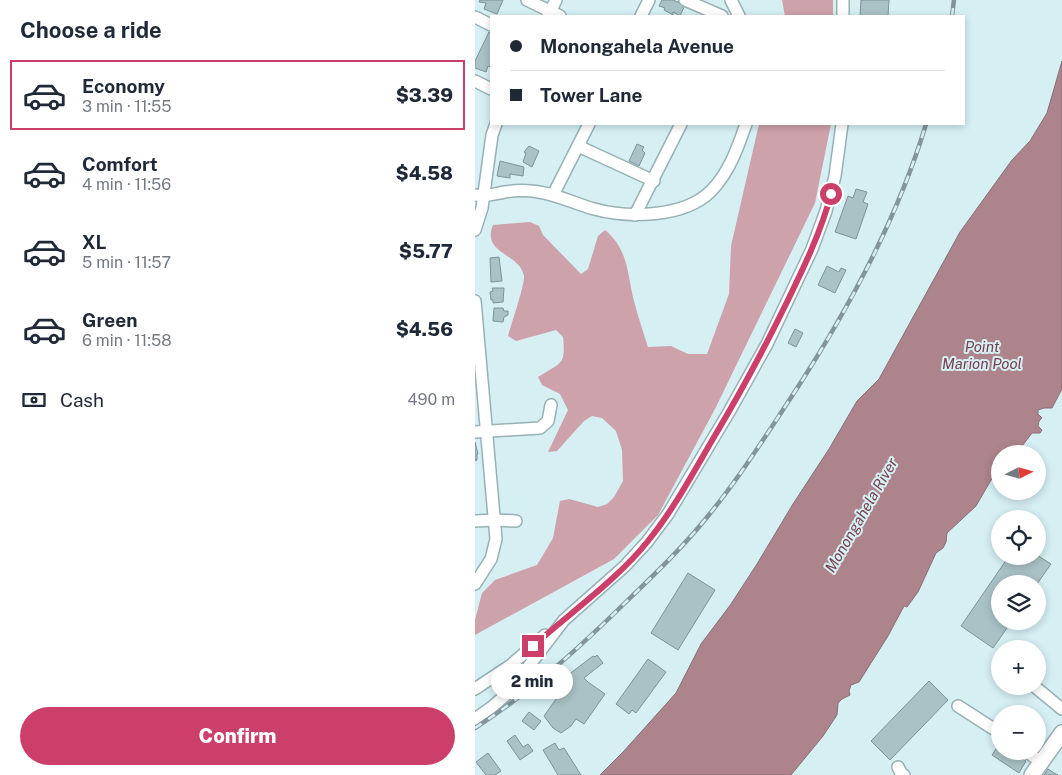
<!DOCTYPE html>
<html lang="en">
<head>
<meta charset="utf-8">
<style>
	body { margin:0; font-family:"Public Sans",sans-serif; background:#f6f6f7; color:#1f2937; height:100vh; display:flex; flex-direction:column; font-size:19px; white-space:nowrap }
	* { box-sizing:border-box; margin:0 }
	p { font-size:16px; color:#747a83 }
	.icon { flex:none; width:28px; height:28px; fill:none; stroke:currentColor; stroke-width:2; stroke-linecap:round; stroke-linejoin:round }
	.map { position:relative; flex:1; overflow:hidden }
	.side { display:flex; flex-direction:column; background:#fff; width:475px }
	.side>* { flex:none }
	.guide { position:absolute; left:15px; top:15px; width:475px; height:110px; border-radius:0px; box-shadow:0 2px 8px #0003; display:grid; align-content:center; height:110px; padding:0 20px; background:#fff }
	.needle { width:32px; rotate:84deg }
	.buttons { position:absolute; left:516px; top:445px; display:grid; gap:10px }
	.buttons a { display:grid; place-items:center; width:55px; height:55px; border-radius:50%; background:#fff; box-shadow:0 2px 8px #0003; font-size:25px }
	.end { position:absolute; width:22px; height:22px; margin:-11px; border:6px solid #cd3f6b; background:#fff; box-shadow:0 0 0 2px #fff }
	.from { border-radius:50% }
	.bubble { position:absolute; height:35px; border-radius:18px; background:#fff; box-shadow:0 2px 8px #0003; font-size:16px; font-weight:800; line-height:35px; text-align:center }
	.guide b { display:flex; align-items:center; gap:18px; height:48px; font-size:19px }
	.guide b+b { border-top:1px solid #e0e1e3 }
	.guide i { width:12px; height:12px; background:#1f2937 }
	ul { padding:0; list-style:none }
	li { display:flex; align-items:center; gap:15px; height:70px; margin:0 10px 8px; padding:0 10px; border:2px solid transparent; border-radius:0px }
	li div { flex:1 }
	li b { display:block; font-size:19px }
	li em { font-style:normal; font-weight:800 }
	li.active { border-color:#cd3f6b }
	li>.icon { width:45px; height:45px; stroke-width:1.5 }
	h2 { padding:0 20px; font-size:22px; line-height:60px }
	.pay { display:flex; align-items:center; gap:12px; height:55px; padding:0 20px; font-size:19px }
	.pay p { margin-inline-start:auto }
	.primary-button { display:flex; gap:10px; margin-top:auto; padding:10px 20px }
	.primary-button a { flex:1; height:58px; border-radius:30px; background:#cd3f6b; color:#fff; font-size:20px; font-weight:800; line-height:58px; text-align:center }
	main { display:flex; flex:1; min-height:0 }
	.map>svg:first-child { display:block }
	.forest { fill:#cea2aa }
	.water { fill:#ad848c; stroke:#886f75 }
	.building { fill:#a9c2c5; stroke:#7b9496 }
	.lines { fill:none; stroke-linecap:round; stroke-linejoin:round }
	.minor-casing { stroke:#98b1b4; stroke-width:14 }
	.major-casing { stroke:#98b1b4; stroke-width:18 }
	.minor { stroke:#fff; stroke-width:11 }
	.major { stroke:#fff; stroke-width:15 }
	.rail-casing { stroke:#839598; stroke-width:4.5 }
	.rail { stroke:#d5eff3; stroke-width:2.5; stroke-dasharray:8; stroke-linecap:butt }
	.route { stroke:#cd3f6b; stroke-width:6 }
	.labels { text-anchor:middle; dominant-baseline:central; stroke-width:4; stroke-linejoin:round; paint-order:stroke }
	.water-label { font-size:15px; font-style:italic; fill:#7a404e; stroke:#d5eff3 }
</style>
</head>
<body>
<main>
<section class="side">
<h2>Choose a ride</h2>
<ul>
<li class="active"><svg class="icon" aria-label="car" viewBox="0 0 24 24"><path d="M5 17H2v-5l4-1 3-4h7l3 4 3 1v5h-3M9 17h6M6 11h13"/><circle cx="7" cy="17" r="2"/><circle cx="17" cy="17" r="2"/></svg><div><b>Economy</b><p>3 min · 11:55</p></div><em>$3.39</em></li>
<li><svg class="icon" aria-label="car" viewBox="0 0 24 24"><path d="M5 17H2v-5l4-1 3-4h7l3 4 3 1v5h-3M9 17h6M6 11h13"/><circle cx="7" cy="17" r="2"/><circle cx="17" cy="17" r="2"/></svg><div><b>Comfort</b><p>4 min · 11:56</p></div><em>$4.58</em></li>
<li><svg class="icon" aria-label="car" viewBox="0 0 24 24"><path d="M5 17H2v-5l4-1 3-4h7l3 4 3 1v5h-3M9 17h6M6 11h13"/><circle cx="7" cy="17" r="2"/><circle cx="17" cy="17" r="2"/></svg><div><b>XL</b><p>5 min · 11:57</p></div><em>$5.77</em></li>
<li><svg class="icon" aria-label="car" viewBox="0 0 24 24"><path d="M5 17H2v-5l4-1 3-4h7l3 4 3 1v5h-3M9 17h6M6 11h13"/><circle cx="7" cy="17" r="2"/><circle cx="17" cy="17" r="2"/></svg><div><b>Green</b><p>6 min · 11:58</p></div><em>$4.56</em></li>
</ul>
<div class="pay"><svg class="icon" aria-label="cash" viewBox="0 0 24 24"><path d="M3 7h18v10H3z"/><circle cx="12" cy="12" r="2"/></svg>Cash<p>490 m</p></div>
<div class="primary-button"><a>Confirm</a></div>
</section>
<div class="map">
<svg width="587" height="775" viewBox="0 0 587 775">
	<rect width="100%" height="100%" fill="#d5eff3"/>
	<g class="forest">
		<polygon points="307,0 358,0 358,16 310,16"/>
		<path d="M284 124H356L340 203 240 409 183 515 139 559 0 635V620L7 593 20 580 62 565 78 538 85 501 94 499 123 507 132 504 139 497 148 481 147 450 141 431 127 418 117 416 109 421 82 451 73 452 93 410 85 394 67 385 63 377C86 362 91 366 88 337L81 330 41 341 33 336C36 325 50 284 49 276 45 253 6 254 18 225L55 222 64 226 68 235 106 274 113 269 123 236 130 230C154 250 152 274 159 301 163 316 168 332 173 347L196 346 213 354H232L254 294 256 246Z"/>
	</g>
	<polygon class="water" points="587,61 587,389 577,408 569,408 563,410 563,414 567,418 564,421 563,426 567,430 565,433 557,433 541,454 525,454 525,473 516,480 501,506 472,533 471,542 468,548 461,553 443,592 432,607 429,606 413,636 384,682 376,685 374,691 375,695 367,699 363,703 362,715 348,736 316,775 125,775 148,752 201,693 226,644 256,604 282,564 318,504 354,449 382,401 404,379 485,232 537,160 555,141 572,113"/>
	<g class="building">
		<polygon points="5,0 28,0 22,14 9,9 11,3 4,2"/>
		<polygon points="187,0 198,0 210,5 205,16 198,12 198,15 189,10 190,8 184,6"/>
		<polygon points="386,0 414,0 413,16 385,16"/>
		<polygon points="14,32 16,33 16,67 13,66 11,72 0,68 0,61"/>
		<polygon points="162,144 169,147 167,150 170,153 164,166 154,161"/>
		<polygon points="54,146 64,151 57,167 48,162 51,153 49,152"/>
		<polygon points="25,161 49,167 48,176 35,174 35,178 22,176"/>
		<polygon points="381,189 392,192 388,202 393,204 381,239 360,232 373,196 378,198"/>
		<polygon points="24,257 27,281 16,282 15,258"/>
		<polygon points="352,266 364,272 366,268 371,270 360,293 343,285"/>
		<polygon points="17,288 29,288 28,302 18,303 18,300 16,300 15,292 18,291"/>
		<polygon points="19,308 28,308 29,311 33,311 33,315 29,317 28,322 18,321"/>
		<polygon points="320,329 328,333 321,347 313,343"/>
		<polygon points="0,442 3,454 2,454 2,460 0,461"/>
		<polygon points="562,555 576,564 562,584 525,584 525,621 537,621 518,648 486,626 534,556 562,556"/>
		<polygon points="213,573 240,590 203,650 176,633"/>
		<polygon points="122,655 128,663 109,678 113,682 130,694 109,724 101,719 96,726 86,733 78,728 69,716 86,692 92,687 94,689 95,686 89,678 118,656 120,657"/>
		<polygon points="173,659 191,672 161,713 157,710 154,714 141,704"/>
		<polygon points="454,681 473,700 415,760 396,741"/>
		<polygon points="54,712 66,721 59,730 47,721"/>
		<polygon points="40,735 48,747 53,744 58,751 45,760 32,741"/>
		<polygon points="80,743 84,750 89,748 106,775 83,775 68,750"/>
		<polygon points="524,744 525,751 536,751 551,761 544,773 517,755"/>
		<polygon points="13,753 26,771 20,775 11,775 1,762"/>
		<polygon points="573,769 579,773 583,775 569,775"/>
	</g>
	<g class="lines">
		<defs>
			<g id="minor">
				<polyline points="52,0 85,16"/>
				<polyline points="210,0 247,16"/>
				<polyline points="256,0 264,16"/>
				<polyline points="368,0 368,16"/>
				<polyline points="73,16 81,0"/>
				<polyline points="166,16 174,0"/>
				<polyline points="0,17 16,25"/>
				<polyline points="0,81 16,89"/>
				<polyline points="103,146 179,181"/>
				<path d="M0 195C11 197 19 194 30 192 41 190 53 190 64 192 83 195 101 204 119 209 153 218 209 218 236 191 254 173 263 147 271 124"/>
				<polyline points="78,195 114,124"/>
				<polyline points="160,215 206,124"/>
				<polyline points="0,230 7,208 17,135 21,124"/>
				<polyline points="0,301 21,539 16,559 0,584"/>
				<polyline points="0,432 65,428 73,421 76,405"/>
				<polyline points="0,521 20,520 41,521"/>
				<polyline points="559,686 587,709"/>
				<polyline points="0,689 36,665 70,635"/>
				<polyline points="483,706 525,733"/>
				<polyline points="0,719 17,707 34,692 89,620 150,566 172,542 193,514 254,412 292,344 337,249 351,211 360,176 367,124"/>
				<polyline points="551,751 566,762"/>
				<polyline points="423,767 426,773 429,775"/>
			</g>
			<polyline id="major" points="557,775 587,733"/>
		</defs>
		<use href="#minor" class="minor-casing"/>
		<use href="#major" class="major-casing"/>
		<use href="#minor" class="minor"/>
		<use href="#major" class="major"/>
		<defs>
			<g id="rail">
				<polyline points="477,16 479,0"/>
				<path d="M0 728C56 692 106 646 153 600 181 573 209 546 233 516 264 478 290 437 317 396 372 312 422 221 451 124"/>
			</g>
		</defs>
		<use href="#rail" class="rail-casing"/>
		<use href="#rail" class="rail"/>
	</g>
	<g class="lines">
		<path class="route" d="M58 646C95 613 143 579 173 541 200 508 220 469 242 432 267 390 290 347 312 302 329 267 346 232 356 194"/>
	</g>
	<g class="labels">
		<g class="water-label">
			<text x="507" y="346">Point<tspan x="507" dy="17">Marion Pool</tspan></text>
			<text transform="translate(386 515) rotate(-60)">Monongahela River</text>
		</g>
	</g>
</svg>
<div class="buttons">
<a><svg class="needle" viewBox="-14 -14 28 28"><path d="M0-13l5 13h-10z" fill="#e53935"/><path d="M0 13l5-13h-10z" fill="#747a83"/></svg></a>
<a><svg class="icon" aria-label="locate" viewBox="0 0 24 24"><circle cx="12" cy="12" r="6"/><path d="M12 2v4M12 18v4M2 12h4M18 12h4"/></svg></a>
<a><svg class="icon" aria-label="layers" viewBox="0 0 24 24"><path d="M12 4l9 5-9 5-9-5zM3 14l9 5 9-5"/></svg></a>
<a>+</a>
<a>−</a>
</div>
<i class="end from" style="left:356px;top:194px"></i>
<i class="end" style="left:58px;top:646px"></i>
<div class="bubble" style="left:16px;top:664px;width:82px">2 min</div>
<div class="guide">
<b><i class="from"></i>Monongahela Avenue</b>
<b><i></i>Tower Lane</b>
</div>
</div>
</main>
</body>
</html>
